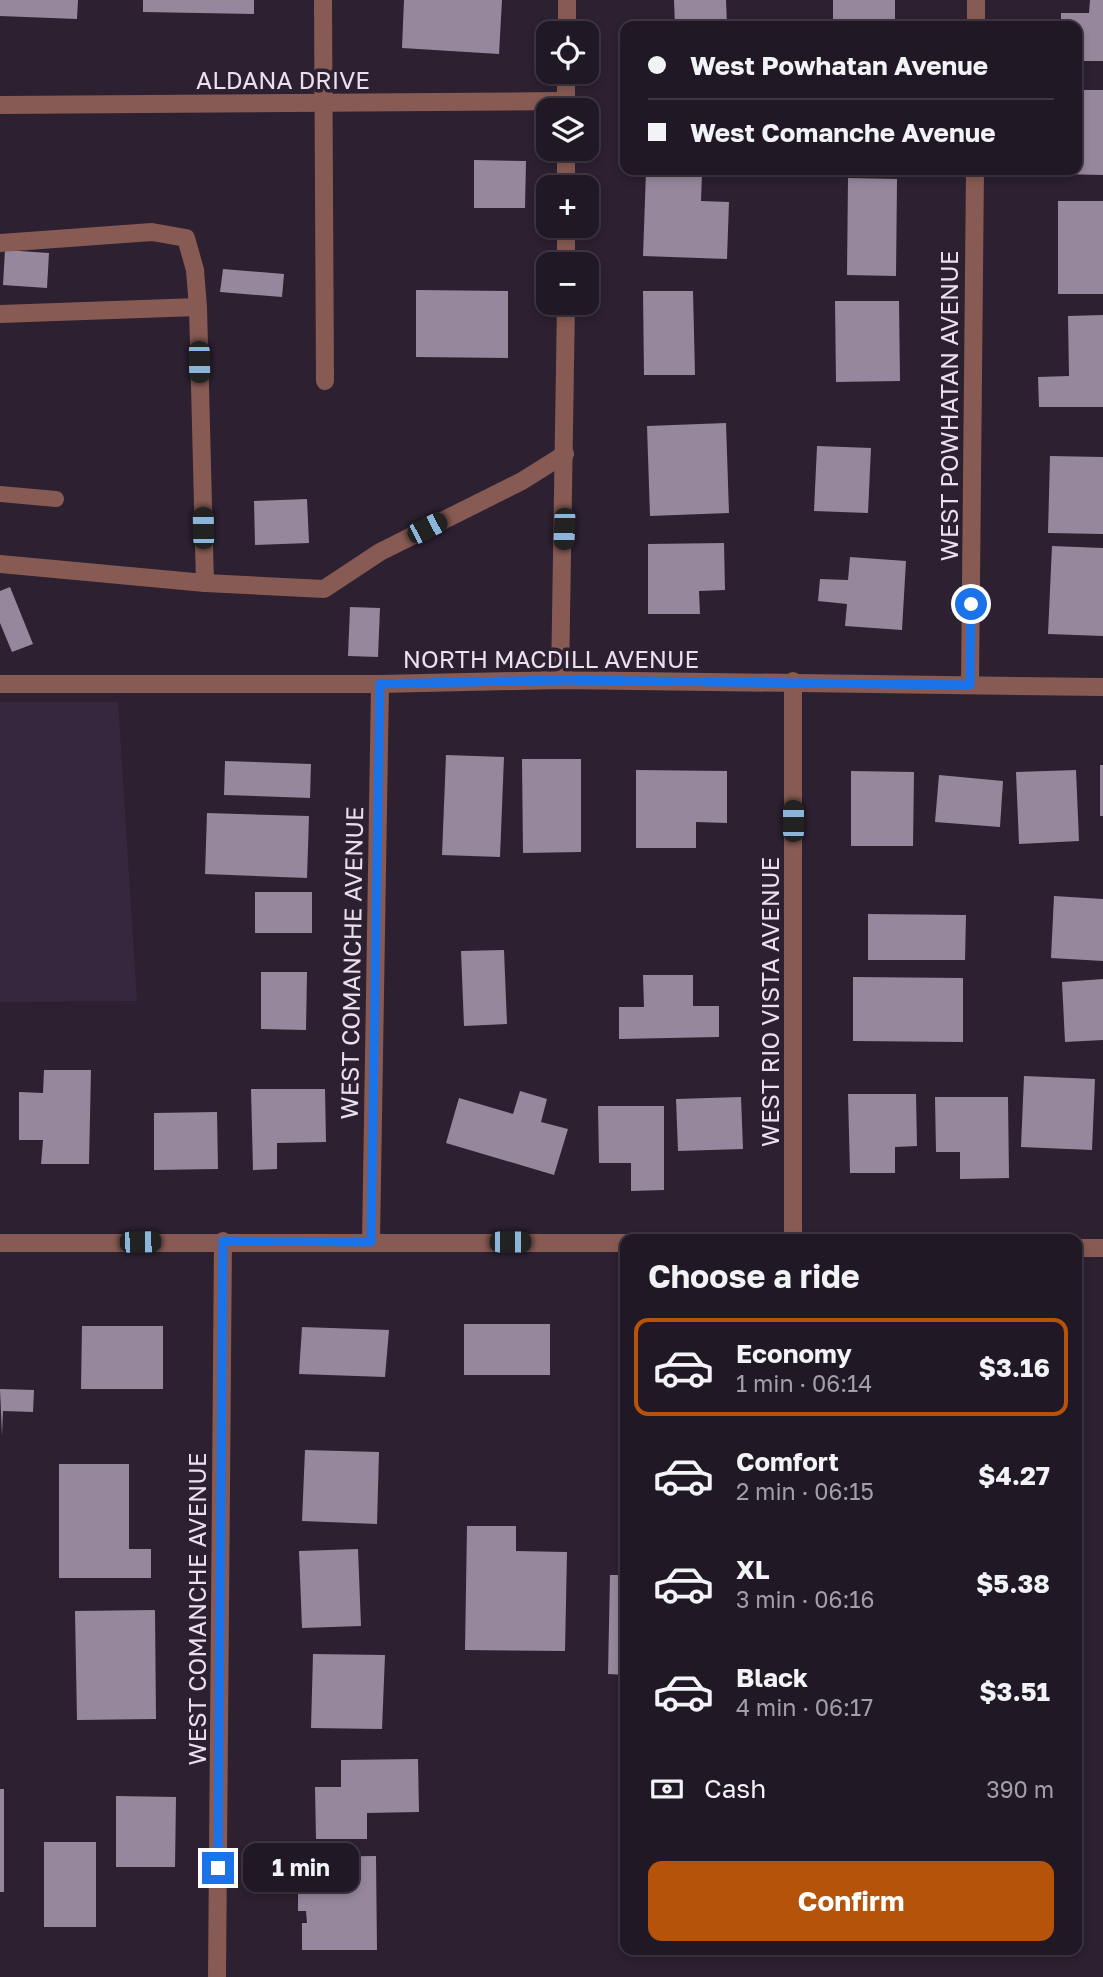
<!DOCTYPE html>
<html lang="en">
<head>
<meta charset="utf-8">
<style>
	body { margin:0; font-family:"Golos Text",sans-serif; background:#2d2532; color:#f1f3f6; height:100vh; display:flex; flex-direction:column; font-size:26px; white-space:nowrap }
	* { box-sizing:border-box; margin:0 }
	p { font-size:23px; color:#a2a0a7 }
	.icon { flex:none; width:38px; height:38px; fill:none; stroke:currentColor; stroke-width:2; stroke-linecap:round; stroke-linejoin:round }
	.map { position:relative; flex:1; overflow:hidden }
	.sheet { position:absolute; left:620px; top:1234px; width:462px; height:721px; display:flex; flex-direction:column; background:#211825; border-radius:14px; box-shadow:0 4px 10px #0003,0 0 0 2px #3e3742 }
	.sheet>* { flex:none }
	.guide { position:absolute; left:620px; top:21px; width:462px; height:154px; border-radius:14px; box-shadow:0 4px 10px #0003,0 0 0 2px #3e3742; display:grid; align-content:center; height:154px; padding:0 28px; background:#211825 }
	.buttons { position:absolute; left:536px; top:21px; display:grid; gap:14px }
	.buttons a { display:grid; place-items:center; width:63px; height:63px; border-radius:14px; background:#211825; box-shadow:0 4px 10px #0003,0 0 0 2px #3e3742; font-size:35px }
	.end { position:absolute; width:32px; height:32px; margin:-16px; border:9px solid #1a73e8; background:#fff; box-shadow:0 0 0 4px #fff }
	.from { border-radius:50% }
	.bubble { position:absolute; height:49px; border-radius:14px; background:#211825; box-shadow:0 4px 10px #0003,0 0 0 2px #3e3742; font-size:23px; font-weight:700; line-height:49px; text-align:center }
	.car { position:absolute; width:21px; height:42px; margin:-21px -10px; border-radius:9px; box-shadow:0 0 5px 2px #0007; background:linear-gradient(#222 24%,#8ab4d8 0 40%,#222 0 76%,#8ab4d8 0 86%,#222 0) }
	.guide b { display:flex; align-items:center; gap:24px; height:66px; font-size:26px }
	.guide b+b { border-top:2px solid #3e3742 }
	.guide i { width:18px; height:18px; background:#f1f3f6 }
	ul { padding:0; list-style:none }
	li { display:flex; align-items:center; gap:21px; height:98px; margin:0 14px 10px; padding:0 14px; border:4px solid transparent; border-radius:14px }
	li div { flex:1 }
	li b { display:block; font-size:26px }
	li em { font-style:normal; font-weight:700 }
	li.current { border-color:#b45309 }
	li>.icon { width:63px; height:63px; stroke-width:1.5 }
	h2 { padding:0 28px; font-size:32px; line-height:84px }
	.pay { display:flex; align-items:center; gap:18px; height:77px; padding:0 28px; font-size:26px }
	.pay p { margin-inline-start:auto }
	.primary-button { display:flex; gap:14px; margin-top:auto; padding:14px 28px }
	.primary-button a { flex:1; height:80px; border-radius:14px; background:#b45309; color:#fff; font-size:28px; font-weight:700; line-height:80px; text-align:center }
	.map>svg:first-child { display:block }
	.built { fill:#37273e }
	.building { fill:#96879d }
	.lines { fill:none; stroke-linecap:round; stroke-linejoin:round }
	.lane { stroke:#875a53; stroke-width:16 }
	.street { stroke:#875a53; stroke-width:18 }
	.route { stroke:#1a73e8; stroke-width:9 }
	.labels { text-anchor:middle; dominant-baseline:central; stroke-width:7; stroke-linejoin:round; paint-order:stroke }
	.street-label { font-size:24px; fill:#e8e0eb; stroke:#2c2031 }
</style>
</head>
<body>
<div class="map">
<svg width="1103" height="1977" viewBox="0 0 1103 1977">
	<rect width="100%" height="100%" fill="#2c2031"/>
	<polygon class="built" points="0,702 118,702 137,1001 0,1002"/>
	<g class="building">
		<polygon points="0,0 78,0 77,19 0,16"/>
		<polygon points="143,0 254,0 254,14 143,12"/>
		<polygon points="404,0 502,0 499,54 402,48"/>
		<polygon points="674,0 726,0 727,26 675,26"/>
		<rect x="833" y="0" width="62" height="25"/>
		<polygon points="1090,0 1103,0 1103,61 1076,61 1076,26 1061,26 1061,13 1089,13"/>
		<polygon points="1076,90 1103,90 1103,175 1058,174 1058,170 1076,170"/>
		<polygon points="474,160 526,161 525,208 474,208"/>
		<polygon points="646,171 702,173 701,201 729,202 727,259 643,256"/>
		<polygon points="848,178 897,179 896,276 847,275"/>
		<rect x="1058" y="201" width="45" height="93"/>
		<polygon points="5,250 49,253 47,288 3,285"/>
		<polygon points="223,269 284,274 282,297 220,292"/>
		<polygon points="416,290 508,291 508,358 416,357"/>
		<polygon points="643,291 693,291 695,375 644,375"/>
		<polygon points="835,301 899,301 900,381 836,382"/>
		<polygon points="1103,315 1103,407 1039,407 1038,377 1069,376 1068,316"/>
		<polygon points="726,423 729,513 650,516 647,426"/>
		<polygon points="817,446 871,448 868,513 814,511"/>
		<polygon points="1050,456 1103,457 1103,534 1048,533"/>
		<polygon points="307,499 309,543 255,545 254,501"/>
		<polygon points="724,543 725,590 699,591 700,614 648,614 648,544"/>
		<polygon points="1052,546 1103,548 1103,636 1048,634"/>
		<polygon points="850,557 906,561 902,630 845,626 847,604 818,601 820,579 848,580"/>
		<polygon points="10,587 33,644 12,652 0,623 0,591"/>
		<polygon points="350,607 380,608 378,657 348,656"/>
		<polygon points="446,755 504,757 500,857 442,855"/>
		<polygon points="522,759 581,759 581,852 523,853"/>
		<polygon points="225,761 311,764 310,798 224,795"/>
		<rect x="1100" y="765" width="3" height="51"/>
		<polygon points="636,770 727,771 727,823 696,822 696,848 636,848"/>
		<polygon points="1076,770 1079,841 1019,844 1016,772"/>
		<polygon points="851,771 914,772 913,846 851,846"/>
		<polygon points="939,775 1003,781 1000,827 935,822"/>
		<polygon points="207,813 309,816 307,878 205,874"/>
		<rect x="255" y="892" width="57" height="41"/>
		<polygon points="1054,896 1103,899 1103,961 1051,958"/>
		<polygon points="868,914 966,915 965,960 868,960"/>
		<polygon points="504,950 507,1024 464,1026 461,951"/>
		<polygon points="261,972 307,972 306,1030 261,1029"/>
		<polygon points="643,975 693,975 693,1006 719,1006 719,1037 619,1039 619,1007 644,1007"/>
		<polygon points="853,977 963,978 963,1042 853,1041"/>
		<polygon points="1103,979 1103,1040 1065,1042 1062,982"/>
		<polygon points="44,1070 91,1070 89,1164 41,1164 43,1140 19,1140 19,1092 43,1093"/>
		<polygon points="1024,1076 1095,1079 1092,1150 1021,1147"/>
		<polygon points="251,1089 325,1089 326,1142 277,1143 277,1169 253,1170"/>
		<polygon points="520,1091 547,1099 541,1122 568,1129 554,1175 446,1143 459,1098 513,1114"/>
		<polygon points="848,1094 916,1094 917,1146 895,1147 895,1173 850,1173"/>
		<polygon points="741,1097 743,1149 678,1151 676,1099"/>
		<polygon points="935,1097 1008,1097 1009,1178 960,1179 960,1152 936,1152"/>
		<polygon points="598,1106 664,1106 664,1190 631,1191 631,1163 599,1163"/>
		<polygon points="217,1112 218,1169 154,1170 154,1113"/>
		<rect x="464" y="1324" width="86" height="51"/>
		<polygon points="82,1326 163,1326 163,1389 81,1389"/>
		<polygon points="302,1327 389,1330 385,1377 299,1374"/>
		<polygon points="0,1389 34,1390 33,1412 3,1411 2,1436"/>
		<polygon points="305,1450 379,1452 377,1524 302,1521"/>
		<polygon points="59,1464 129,1464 129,1549 151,1549 151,1578 59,1578"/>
		<polygon points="467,1526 516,1526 516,1551 567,1552 565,1651 465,1650"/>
		<polygon points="358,1549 361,1626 302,1628 299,1551"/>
		<polygon points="610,1575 625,1575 625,1675 608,1674"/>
		<polygon points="155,1610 156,1719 77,1720 75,1611"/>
		<polygon points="313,1654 385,1655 382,1729 311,1728"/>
		<polygon points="418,1759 419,1812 367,1813 367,1839 316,1839 315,1787 341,1787 341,1760"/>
		<rect x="0" y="1789" width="4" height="103"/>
		<polygon points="116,1796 176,1797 175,1867 116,1867"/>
		<rect x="44" y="1842" width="52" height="85"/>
		<polygon points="376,1856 377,1950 302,1950 302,1923 307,1923 306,1911 298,1911 298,1891 302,1891 302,1857"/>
	</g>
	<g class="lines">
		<polyline class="lane" points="0,494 56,499"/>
		<g class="street">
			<polyline points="323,0 325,381"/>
			<polyline points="976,26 976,0"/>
			<polyline points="567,33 567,0"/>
			<polyline points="0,105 566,101"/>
			<polyline points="566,110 566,72"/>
			<polyline points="566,187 566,149"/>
			<polyline points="0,243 152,232 186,238 195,270 198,307 205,583"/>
			<polyline points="566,264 566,226"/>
			<polyline points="0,314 198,307"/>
			<polyline points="0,564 205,583 324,589 380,552 522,481 565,454"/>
			<polyline points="560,680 566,303"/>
			<polyline points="0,684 380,684 560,680 1103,687"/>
			<polyline points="970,685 975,170"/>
			<polyline points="793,1239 793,681"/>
			<polyline points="371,1242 380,684"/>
			<polyline points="0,1243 625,1243"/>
			<polyline points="1076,1248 1103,1248"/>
			<polyline points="217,1977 223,1241"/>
		</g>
	</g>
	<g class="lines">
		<polyline class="route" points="218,1868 223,1241 371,1242 380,684 560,680 970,685 971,604"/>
	</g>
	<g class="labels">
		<g class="street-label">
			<text x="283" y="79">ALDANA DRIVE</text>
			<text transform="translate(948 406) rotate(-90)">WEST POWHATAN AVENUE</text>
			<text x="551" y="658">NORTH MACDILL AVENUE</text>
			<text transform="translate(351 963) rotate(-89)">WEST COMANCHE AVENUE</text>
			<text transform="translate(769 1002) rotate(-90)">WEST RIO VISTA AVENUE</text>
			<text transform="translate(196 1609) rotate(-90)">WEST COMANCHE AVENUE</text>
		</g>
	</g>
</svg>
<div class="buttons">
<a><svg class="icon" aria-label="locate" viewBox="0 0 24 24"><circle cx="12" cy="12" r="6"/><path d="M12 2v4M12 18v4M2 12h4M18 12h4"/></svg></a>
<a><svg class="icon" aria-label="layers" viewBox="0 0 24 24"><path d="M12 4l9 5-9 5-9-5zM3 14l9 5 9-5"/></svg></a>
<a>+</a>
<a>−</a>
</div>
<i class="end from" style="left:971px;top:604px"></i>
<i class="end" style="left:218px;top:1868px"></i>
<div class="bubble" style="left:243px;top:1843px;width:116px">1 min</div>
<i class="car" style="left:199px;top:362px;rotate:179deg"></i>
<i class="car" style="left:203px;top:528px;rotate:359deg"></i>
<i class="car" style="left:427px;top:528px;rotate:63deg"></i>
<i class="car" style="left:564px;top:529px;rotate:182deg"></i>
<i class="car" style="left:793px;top:821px;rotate:0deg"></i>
<i class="car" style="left:140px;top:1242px;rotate:89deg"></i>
<i class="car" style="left:510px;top:1242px;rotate:90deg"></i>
<div class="guide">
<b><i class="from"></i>West Powhatan Avenue</b>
<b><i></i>West Comanche Avenue</b>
</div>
<section class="sheet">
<h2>Choose a ride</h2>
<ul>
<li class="current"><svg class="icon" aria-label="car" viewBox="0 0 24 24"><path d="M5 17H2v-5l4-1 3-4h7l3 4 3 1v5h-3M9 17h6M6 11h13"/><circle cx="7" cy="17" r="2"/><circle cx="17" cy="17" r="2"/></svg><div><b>Economy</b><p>1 min · 06:14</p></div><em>$3.16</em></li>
<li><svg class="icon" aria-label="car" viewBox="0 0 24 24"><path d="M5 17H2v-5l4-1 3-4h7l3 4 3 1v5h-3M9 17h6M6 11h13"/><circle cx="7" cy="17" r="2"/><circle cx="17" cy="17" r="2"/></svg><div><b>Comfort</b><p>2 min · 06:15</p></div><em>$4.27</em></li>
<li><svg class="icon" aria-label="car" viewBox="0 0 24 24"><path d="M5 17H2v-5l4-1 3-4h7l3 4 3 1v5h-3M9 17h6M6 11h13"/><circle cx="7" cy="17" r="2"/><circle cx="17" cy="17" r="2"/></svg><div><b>XL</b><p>3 min · 06:16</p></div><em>$5.38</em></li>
<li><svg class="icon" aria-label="car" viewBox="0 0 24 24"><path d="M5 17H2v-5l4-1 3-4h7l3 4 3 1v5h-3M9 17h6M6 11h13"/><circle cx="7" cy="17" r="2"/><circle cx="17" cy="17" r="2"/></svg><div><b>Black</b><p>4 min · 06:17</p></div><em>$3.51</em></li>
</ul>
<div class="pay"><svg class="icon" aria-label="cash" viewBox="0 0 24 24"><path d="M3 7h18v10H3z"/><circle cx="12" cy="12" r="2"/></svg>Cash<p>390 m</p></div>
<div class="primary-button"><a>Confirm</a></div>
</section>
</div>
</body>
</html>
